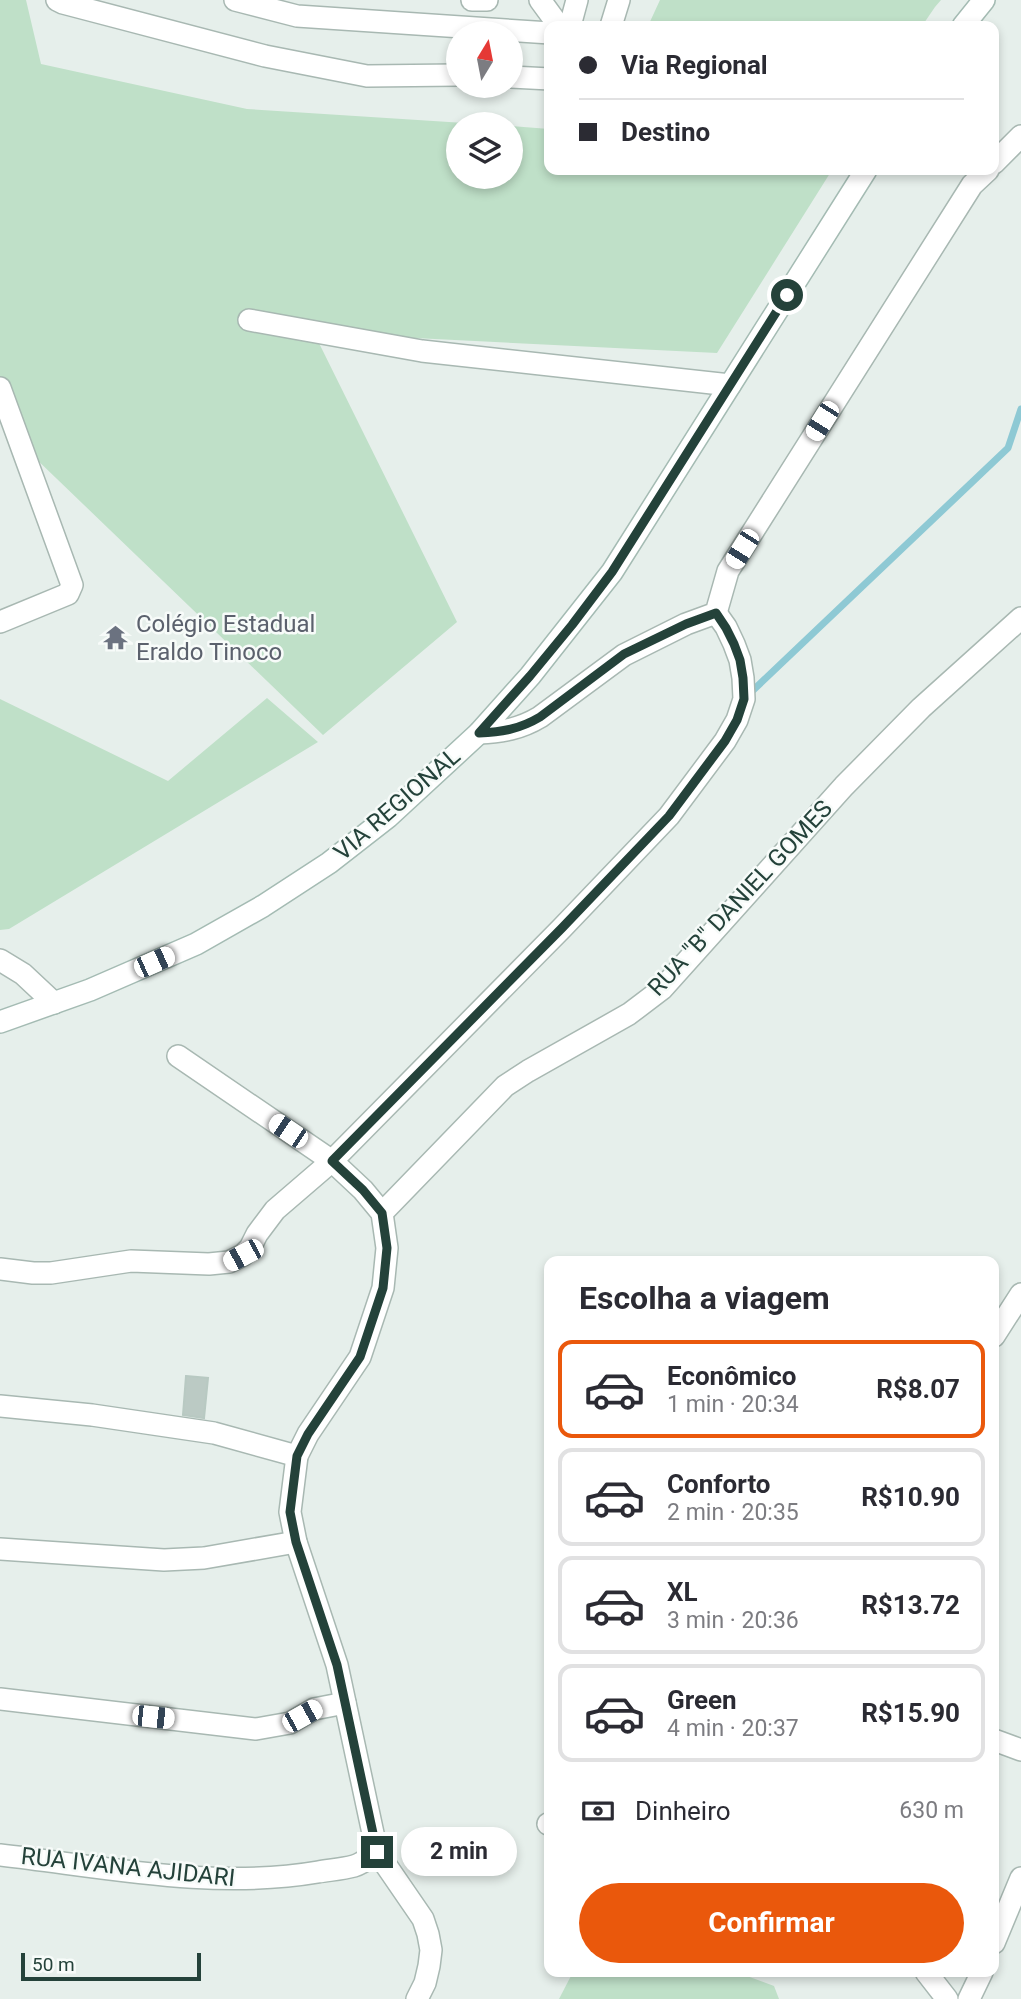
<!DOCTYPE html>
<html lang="pt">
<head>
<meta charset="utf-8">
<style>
	body { margin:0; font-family:Roboto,sans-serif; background:#f2f2f3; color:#2b2b33; height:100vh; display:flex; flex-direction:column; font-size:26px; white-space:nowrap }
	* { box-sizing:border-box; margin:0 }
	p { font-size:23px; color:#7c7c81 }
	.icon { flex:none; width:38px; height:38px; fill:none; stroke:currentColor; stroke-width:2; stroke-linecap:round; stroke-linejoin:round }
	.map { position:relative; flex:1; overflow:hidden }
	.details { position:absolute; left:544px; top:1256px; width:455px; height:721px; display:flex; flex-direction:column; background:#fff; border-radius:14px; box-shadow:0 4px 10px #0003 }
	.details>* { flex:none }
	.top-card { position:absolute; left:544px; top:21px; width:455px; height:154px; border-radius:14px; box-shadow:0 4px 10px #0003; display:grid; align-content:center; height:154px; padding:0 35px; background:#fff }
	.needle { width:46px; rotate:10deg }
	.controls { position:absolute; left:446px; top:21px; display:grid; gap:14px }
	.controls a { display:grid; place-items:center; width:77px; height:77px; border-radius:50%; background:#fff; box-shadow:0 4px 10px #0003; font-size:35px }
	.scale { position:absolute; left:21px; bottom:18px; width:180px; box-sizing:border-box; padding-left:7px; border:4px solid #24423a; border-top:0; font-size:19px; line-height:24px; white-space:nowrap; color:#24423a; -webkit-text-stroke:5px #f7fbf9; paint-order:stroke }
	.end { position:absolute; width:32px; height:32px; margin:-16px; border:9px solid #24423a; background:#fff; box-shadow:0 0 0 4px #fff }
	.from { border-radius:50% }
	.bubble { position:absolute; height:49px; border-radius:24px; background:#fff; box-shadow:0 4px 10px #0003; font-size:23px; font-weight:700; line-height:49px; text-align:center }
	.car { position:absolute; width:21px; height:42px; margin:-21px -10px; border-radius:9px; box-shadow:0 0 5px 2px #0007; background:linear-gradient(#fff 24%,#345 0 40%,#fff 0 76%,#345 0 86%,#fff 0) }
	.top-card b { display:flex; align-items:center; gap:24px; height:66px; font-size:26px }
	.top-card b+b { border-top:2px solid #e1e1e2 }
	.top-card i { width:18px; height:18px; background:#2b2b33 }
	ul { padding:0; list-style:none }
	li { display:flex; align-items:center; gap:21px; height:98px; margin:0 14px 10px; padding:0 21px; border:4px solid #e1e1e2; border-radius:14px }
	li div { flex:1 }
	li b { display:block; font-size:26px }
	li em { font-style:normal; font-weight:700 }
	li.on { border-color:#ea580c }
	li>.icon { width:63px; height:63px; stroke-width:1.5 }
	h2 { padding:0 35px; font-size:32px; line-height:84px }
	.pay { display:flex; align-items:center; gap:18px; height:77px; padding:0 35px; font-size:26px }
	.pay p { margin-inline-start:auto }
	.cta { display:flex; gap:14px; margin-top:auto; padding:14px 35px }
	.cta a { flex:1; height:80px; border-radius:42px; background:#ea580c; color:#fff; font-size:28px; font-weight:700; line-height:80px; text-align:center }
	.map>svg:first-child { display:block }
	.green { fill:#bfe0c8 }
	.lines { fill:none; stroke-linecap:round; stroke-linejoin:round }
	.stream { stroke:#8ec9d4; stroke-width:7 }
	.building { fill:#bbcac4; stroke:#b8c9c2; stroke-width:2 }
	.street-casing { stroke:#a8b8b2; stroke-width:24 }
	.secondary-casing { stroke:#a4bbb3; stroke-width:24 }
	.street { stroke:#fff; stroke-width:21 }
	.secondary { stroke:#fff; stroke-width:21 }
	.route { stroke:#24423a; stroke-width:9 }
	.labels { text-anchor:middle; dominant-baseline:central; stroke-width:5; stroke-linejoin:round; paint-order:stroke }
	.worship-label { font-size:24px; fill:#5b616d; stroke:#f7fbf9; text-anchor:start }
	.street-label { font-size:24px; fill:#24423a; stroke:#f7fbf9 }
</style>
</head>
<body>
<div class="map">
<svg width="1021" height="1999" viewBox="0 0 1021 1999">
	<rect width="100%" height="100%" fill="#e6efeb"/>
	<g class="green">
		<polygon points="0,0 26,0 41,64 247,109 480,124 458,124 458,177 511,177 511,126 549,129 550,170 832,170 717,353 314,333 457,622 323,735 30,453 0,405"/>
		<polygon points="660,0 941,0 935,7 922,26 648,26"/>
		<polygon points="267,698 318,742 9,929 0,930 0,699 168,781"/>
		<polygon points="573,1972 736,1972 774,1986 779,1999 559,1999"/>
	</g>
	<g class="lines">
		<polyline class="stream" points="747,696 1008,448 1021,409"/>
	</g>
	<polygon class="building" points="186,1376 208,1378 204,1418 183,1415"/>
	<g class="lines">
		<defs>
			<g id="street">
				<polyline points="57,0 63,3 265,56 367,76 458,75"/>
				<polyline points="235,0 297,16 550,33"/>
				<polyline points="472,0 487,0"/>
				<polyline points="540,0 559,26"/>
				<polyline points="570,26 577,0"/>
				<polyline points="611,26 619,0"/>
				<polyline points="511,77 550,79"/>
				<polyline points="994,163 1021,136"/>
				<polyline points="249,320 422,351 730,385"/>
				<polyline points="0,388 72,585 68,594 0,622"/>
				<path d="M479 733C502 732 520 729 540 717L624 655 686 624 716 613 728 571 972 185 988 170"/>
				<polyline points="0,960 23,974 54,1003"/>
				<polyline points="178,1056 332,1161 363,1190 382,1213 387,1248 383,1288 360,1357 308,1434 297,1456 290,1512 296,1542 337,1665 377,1852 423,1919 428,1934 431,1950 429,1966 425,1983 417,1999"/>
				<polyline points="382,1213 505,1086 528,1071 629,1014 662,989 844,786 921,708 1021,618"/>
				<polyline points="0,1269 33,1273 51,1273 131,1261 209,1264 229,1262 243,1255 250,1248 257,1234 275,1210 332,1161 562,928 669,816 725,741 737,720 744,699 743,678 740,660 734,644 726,627 716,613"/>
				<polyline points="994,1336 1021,1294"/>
				<polyline points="0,1406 92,1415 214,1433 297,1456"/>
				<polyline points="0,1549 164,1560 204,1558 296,1542"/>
				<polyline points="0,1699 256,1729 290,1723 314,1709 345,1703"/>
				<polyline points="994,1740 1021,1750"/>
				<polyline points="548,1824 550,1823"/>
				<path d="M0 1855C105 1867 213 1890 318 1872 330 1870 343 1869 354 1866 362 1864 370 1857 377 1852"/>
				<polyline points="994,1943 1021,1878"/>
				<polyline points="926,1972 947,1999"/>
				<polyline points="969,1999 982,1972"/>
			</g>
			<g id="secondary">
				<polyline points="963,26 984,0"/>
				<polyline points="0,1022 90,990 196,944 263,906 329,863 388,817 479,733 530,676 612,572 866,170"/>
			</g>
		</defs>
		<use href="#street" class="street-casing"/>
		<use href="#secondary" class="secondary-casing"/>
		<use href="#street" class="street"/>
		<use href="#secondary" class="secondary"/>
	</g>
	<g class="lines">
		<path class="route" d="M377 1852 337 1665 296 1542 290 1512 297 1456 308 1434 360 1357 383 1288 387 1248 382 1213 363 1190 332 1161 562 928 669 816 725 741 737 720 744 699 743 678 740 660 734 644 726 628 716 613 686 624 624 654 540 717C520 729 502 732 479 733L530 676 572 625 612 572 787 295"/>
	</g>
	<defs>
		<symbol id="temple-bare" viewBox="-9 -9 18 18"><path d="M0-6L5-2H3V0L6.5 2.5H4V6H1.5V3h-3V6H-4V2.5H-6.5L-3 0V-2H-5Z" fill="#6b7280" stroke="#f7fbf9" stroke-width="2.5" paint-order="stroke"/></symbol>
	</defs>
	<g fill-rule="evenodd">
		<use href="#temple-bare" x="98" y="620" width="35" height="35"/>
	</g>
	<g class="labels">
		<g class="worship-label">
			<text x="136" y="624">Colégio Estadual<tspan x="136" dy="28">Eraldo Tinoco</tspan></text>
		</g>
		<g class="street-label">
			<text transform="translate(397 804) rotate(-41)">VIA REGIONAL</text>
			<text transform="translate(740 898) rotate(-47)">RUA "B" DANIEL GOMES</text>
			<text transform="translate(128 1867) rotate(6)">RUA IVANA AJIDARI</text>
		</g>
	</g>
</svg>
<div class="controls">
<a><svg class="needle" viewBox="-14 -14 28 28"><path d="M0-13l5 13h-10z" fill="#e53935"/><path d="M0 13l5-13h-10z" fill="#7c7c81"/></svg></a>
<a><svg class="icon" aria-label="layers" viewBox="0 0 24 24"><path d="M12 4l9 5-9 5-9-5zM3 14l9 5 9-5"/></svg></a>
</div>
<div class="scale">50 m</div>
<i class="end from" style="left:787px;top:295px"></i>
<i class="end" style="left:377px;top:1852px"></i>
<div class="bubble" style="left:401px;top:1827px;width:116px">2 min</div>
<i class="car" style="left:822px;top:421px;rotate:212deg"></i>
<i class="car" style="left:742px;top:549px;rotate:212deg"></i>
<i class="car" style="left:154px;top:962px;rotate:66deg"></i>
<i class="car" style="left:288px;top:1131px;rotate:304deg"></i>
<i class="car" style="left:243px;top:1255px;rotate:242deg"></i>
<i class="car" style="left:302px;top:1716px;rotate:61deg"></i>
<i class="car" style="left:153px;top:1717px;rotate:96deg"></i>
<div class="top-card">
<b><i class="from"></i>Via Regional</b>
<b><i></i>Destino</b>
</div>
<section class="details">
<h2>Escolha a viagem</h2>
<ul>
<li class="on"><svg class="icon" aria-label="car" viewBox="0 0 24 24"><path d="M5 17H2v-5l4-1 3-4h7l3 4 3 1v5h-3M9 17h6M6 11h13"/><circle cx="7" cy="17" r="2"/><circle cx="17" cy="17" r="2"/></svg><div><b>Econômico</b><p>1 min · 20:34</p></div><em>R$8.07</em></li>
<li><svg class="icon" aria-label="car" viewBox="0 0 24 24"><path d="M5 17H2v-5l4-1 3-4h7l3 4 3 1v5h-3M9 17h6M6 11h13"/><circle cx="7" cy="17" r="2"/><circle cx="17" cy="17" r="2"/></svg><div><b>Conforto</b><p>2 min · 20:35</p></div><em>R$10.90</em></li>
<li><svg class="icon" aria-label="car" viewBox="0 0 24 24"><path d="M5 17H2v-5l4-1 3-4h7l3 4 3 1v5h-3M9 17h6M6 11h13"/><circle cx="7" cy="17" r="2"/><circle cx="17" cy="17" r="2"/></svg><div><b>XL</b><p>3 min · 20:36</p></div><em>R$13.72</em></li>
<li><svg class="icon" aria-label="car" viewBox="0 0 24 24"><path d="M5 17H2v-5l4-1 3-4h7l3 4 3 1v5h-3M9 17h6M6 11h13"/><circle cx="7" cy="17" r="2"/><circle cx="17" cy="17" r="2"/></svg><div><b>Green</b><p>4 min · 20:37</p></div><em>R$15.90</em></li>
</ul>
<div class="pay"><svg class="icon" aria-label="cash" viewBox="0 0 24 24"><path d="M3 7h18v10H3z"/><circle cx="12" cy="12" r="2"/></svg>Dinheiro<p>630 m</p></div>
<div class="cta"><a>Confirmar</a></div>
</section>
</div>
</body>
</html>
